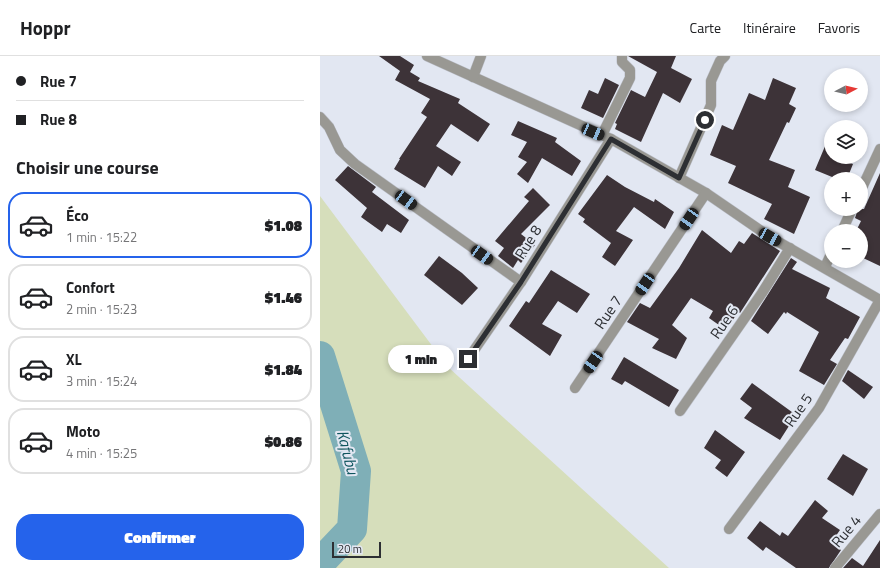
<!DOCTYPE html>
<html lang="fr">
<head>
<meta charset="utf-8">
<style>
	body { margin:0; font-family:"Titillium Web",sans-serif; background:#f2f2f2; color:#202124; height:100vh; display:flex; flex-direction:column; font-size:15px; white-space:nowrap }
	* { box-sizing:border-box; margin:0 }
	p { font-size:13px; color:#757577 }
	.icon { flex:none; width:22px; height:22px; fill:none; stroke:currentColor; stroke-width:2; stroke-linecap:round; stroke-linejoin:round }
	.map { position:relative; flex:1; overflow:hidden }
	.panel { display:flex; flex-direction:column; background:#fff; width:320px }
	.panel>* { flex:none }
	.top-card { display:grid; align-content:center; height:88px; padding:0 16px; background:#fff }
	.needle { width:26px; rotate:83deg }
	.buttons { position:absolute; left:504px; top:12px; display:grid; gap:8px }
	.buttons a { display:grid; place-items:center; width:44px; height:44px; border-radius:50%; background:#fff; box-shadow:0 2px 6px #0003; font-size:20px }
	.scale { position:absolute; left:12px; bottom:10px; width:49px; box-sizing:border-box; padding-left:4px; border:2px solid #2d2f33; border-top:0; font-size:11px; line-height:14px; white-space:nowrap; color:#2d2f33; -webkit-text-stroke:3px #e2e7f2; paint-order:stroke }
	.end { position:absolute; width:18px; height:18px; margin:-9px; border:5px solid #2d2f33; background:#fff; box-shadow:0 0 0 2px #fff }
	.from { border-radius:50% }
	.bubble { position:absolute; height:28px; border-radius:14px; background:#fff; box-shadow:0 2px 6px #0003; font-size:13px; font-weight:800; line-height:28px; text-align:center }
	.car { position:absolute; width:12px; height:24px; margin:-12px -6px; border-radius:5px; box-shadow:0 0 3px 1px #0007; background:linear-gradient(#222 24%,#8ab4d8 0 40%,#222 0 76%,#8ab4d8 0 86%,#222 0) }
	.top-card b { display:flex; align-items:center; gap:14px; height:38px; font-size:15px }
	.top-card b+b { border-top:1px solid #e0e0e0 }
	.top-card i { width:10px; height:10px; background:#202124 }
	ul { padding:0; list-style:none }
	li { display:flex; align-items:center; gap:12px; height:66px; margin:0 8px 6px; padding:0 8px; border:2px solid #e0e0e0; border-radius:16px }
	li div { flex:1 }
	li b { display:block; font-size:15px }
	li em { font-style:normal; font-weight:800 }
	li.on { border-color:#2563eb }
	li>.icon { width:36px; height:36px; stroke-width:1.5 }
	h2 { padding:0 16px; font-size:18px; line-height:48px }
	.cta { display:flex; gap:8px; margin-top:auto; padding:8px 16px }
	.cta a { flex:1; height:46px; border-radius:16px; background:#2563eb; color:#fff; font-size:16px; font-weight:800; line-height:46px; text-align:center }
	header { display:flex; align-items:center; gap:24px; box-sizing:border-box; height:56px; padding:0 20px; background:#fff; border-bottom:1px solid #e0e0e0 }
	header strong { font-size:19px }
	nav { display:flex; gap:22px; margin-inline-start:auto; font-size:14px }
	main { display:flex; flex:1; min-height:0 }
	.map>svg:first-child { display:block }
	.green { fill:#d6debb }
	.lines { fill:none; stroke-linecap:round; stroke-linejoin:round }
	.river { stroke:#7fafb7; stroke-width:30 }
	.building { fill:#3d3338 }
	.street-casing { stroke:#bec2cc; stroke-width:11 }
	.street { stroke:#999893; stroke-width:10 }
	.route { stroke:#2d2f33; stroke-width:5 }
	.labels { text-anchor:middle; dominant-baseline:central; stroke-width:4; stroke-linejoin:round; paint-order:stroke }
	.street-label { font-size:15px; fill:#2d2f33; stroke:#e2e7f2 }
	.water-label { font-size:16px; font-style:italic; fill:#0f555e; stroke:#e2e7f2 }
</style>
</head>
<body>
<header>
<strong>Hoppr</strong>
<nav><a>Carte</a><a>Itinéraire</a><a>Favoris</a></nav>
</header>
<main>
<section class="panel">
<div class="top-card">
<b><i class="from"></i>Rue 7</b>
<b><i></i>Rue 8</b>
</div>
<h2>Choisir une course</h2>
<ul>
<li class="on"><svg class="icon" aria-label="car" viewBox="0 0 24 24"><path d="M5 17H2v-5l4-1 3-4h7l3 4 3 1v5h-3M9 17h6M6 11h13"/><circle cx="7" cy="17" r="2"/><circle cx="17" cy="17" r="2"/></svg><div><b>Éco</b><p>1 min · 15:22</p></div><em>$1.08</em></li>
<li><svg class="icon" aria-label="car" viewBox="0 0 24 24"><path d="M5 17H2v-5l4-1 3-4h7l3 4 3 1v5h-3M9 17h6M6 11h13"/><circle cx="7" cy="17" r="2"/><circle cx="17" cy="17" r="2"/></svg><div><b>Confort</b><p>2 min · 15:23</p></div><em>$1.46</em></li>
<li><svg class="icon" aria-label="car" viewBox="0 0 24 24"><path d="M5 17H2v-5l4-1 3-4h7l3 4 3 1v5h-3M9 17h6M6 11h13"/><circle cx="7" cy="17" r="2"/><circle cx="17" cy="17" r="2"/></svg><div><b>XL</b><p>3 min · 15:24</p></div><em>$1.84</em></li>
<li><svg class="icon" aria-label="car" viewBox="0 0 24 24"><path d="M5 17H2v-5l4-1 3-4h7l3 4 3 1v5h-3M9 17h6M6 11h13"/><circle cx="7" cy="17" r="2"/><circle cx="17" cy="17" r="2"/></svg><div><b>Moto</b><p>4 min · 15:25</p></div><em>$0.86</em></li>
</ul>
<div class="cta"><a>Confirmer</a></div>
</section>
<div class="map">
<svg width="560" height="512" viewBox="0 0 560 512">
	<rect width="100%" height="100%" fill="#e2e7f2"/>
	<polygon class="green" points="0,140 128,311 349,512 0,512"/>
	<g class="lines">
		<polyline class="river" points="0,300 36,415 32,473 0,507"/>
	</g>
	<g class="building">
		<polygon points="59,0 80,0 94,9 90,16 100,22 98,25 140,43 138,47 170,68 158,86 131,68 116,90 141,106 132,120 118,110 105,132 74,113 80,103 79,103 107,61 101,57 110,43 75,24 80,15"/>
		<polygon points="308,0 356,0 351,12 372,23 360,47 343,37 321,86 295,73 297,68 295,67 311,34 325,41 337,16"/>
		<polygon points="285,22 299,29 283,62 261,52 269,34 278,38"/>
		<polygon points="453,22 476,32 469,48 476,52 469,67 467,66 449,104 475,114 468,131 490,141 474,178 444,163 452,148 408,127 416,110 390,99 402,69 413,74 429,37 445,44"/>
		<polygon points="198,65 237,82 235,86 261,105 252,120 222,102 208,127 197,118 207,106 198,101 207,86 191,79"/>
		<polygon points="511,76 511,101 533,108 527,123 517,123 495,114"/>
		<polygon points="28,110 56,131 52,136 89,164 81,177 67,168 62,176 41,161 47,152 15,124"/>
		<polygon points="560,117 560,210 541,201 541,175 536,175 541,165 535,162 538,153 544,153"/>
		<polygon points="287,119 305,131 334,146 335,143 354,156 345,173 314,151 296,175 313,184 295,210 282,201 291,187 263,166 265,163 258,158"/>
		<polygon points="213,132 230,149 201,178 215,189 201,207 198,204 193,212 178,200 184,192 175,185 209,145 204,141"/>
		<polygon points="382,174 411,197 419,185 424,188 432,177 460,195 420,257 418,256 406,274 389,262 393,255 371,242 352,269 367,282 356,303 332,292 339,283 307,266 320,247 330,252 359,212"/>
		<polygon points="119,200 142,217 158,232 142,249 104,219"/>
		<polygon points="471,202 477,206 472,213 510,232 506,242 540,261 528,283 525,282 510,304 517,308 504,329 479,315 499,276 467,256 466,258 464,256 448,278 431,265"/>
		<polygon points="231,214 270,238 257,257 238,245 222,268 242,279 230,300 189,270 206,245 209,247"/>
		<polygon points="304,301 359,334 349,351 305,325 302,329 291,323"/>
		<polygon points="528,314 553,331 544,343 522,325"/>
		<polygon points="432,327 476,359 460,384 424,362 432,352 420,343"/>
		<polygon points="395,374 425,396 407,421 395,412 401,404 384,392"/>
		<polygon points="523,398 548,413 533,440 507,423"/>
		<polygon points="495,444 508,455 502,462 520,474 511,487 521,494 509,512 476,512 446,491 443,495 427,482 440,465 460,480 462,476 468,480"/>
		<polygon points="560,484 560,512 523,512 532,502 543,510"/>
	</g>
	<g class="lines">
		<defs>
			<g id="street">
				<polyline points="107,0 291,83 386,137 450,181 560,244 499,352 409,473"/>
				<polyline points="153,21 161,0"/>
				<polyline points="0,61 9,71 20,94 35,108 201,226"/>
				<polyline points="282,79 310,22 310,14 302,6 302,0"/>
				<polyline points="359,122 391,49 391,25 400,5 405,0"/>
				<polyline points="541,134 560,93"/>
				<polyline points="522,175 532,153"/>
				<polyline points="505,211 511,198"/>
				<polyline points="148,303 201,226 291,83"/>
				<polyline points="255,332 386,137"/>
				<polyline points="360,355 442,237 470,192"/>
				<polyline points="515,512 560,458"/>
			</g>
		</defs>
		<use href="#street" class="street-casing"/>
		<use href="#street" class="street"/>
	</g>
	<g class="lines">
		<polyline class="route" points="148,303 201,226 291,83 359,122 385,64"/>
	</g>
	<g class="labels">
		<g class="street-label">
			<text transform="translate(208 186) rotate(-58)">Rue 8</text>
			<text transform="translate(288 256) rotate(-56)">Rue 7</text>
			<text transform="translate(404 266) rotate(-55)">Rue 6</text>
			<text transform="translate(478 354) rotate(-55)">Rue 5</text>
			<text transform="translate(526 475) rotate(-50)">Rue 4</text>
		</g>
		<g class="water-label">
			<text transform="translate(28 396) rotate(76)">Kafubu</text>
		</g>
	</g>
</svg>
<div class="buttons">
<a><svg class="needle" viewBox="-14 -14 28 28"><path d="M0-13l5 13h-10z" fill="#e53935"/><path d="M0 13l5-13h-10z" fill="#757577"/></svg></a>
<a><svg class="icon" aria-label="layers" viewBox="0 0 24 24"><path d="M12 4l9 5-9 5-9-5zM3 14l9 5 9-5"/></svg></a>
<a>+</a>
<a>−</a>
</div>
<div class="scale">20 m</div>
<i class="end from" style="left:385px;top:64px"></i>
<i class="end" style="left:148px;top:303px"></i>
<div class="bubble" style="left:68px;top:289px;width:66px">1 min</div>
<i class="car" style="left:273px;top:76px;rotate:113deg"></i>
<i class="car" style="left:86px;top:144px;rotate:126deg"></i>
<i class="car" style="left:369px;top:163px;rotate:214deg"></i>
<i class="car" style="left:450px;top:181px;rotate:119deg"></i>
<i class="car" style="left:162px;top:199px;rotate:125deg"></i>
<i class="car" style="left:325px;top:228px;rotate:214deg"></i>
<i class="car" style="left:273px;top:306px;rotate:214deg"></i>
</div>
</main>
</body>
</html>
